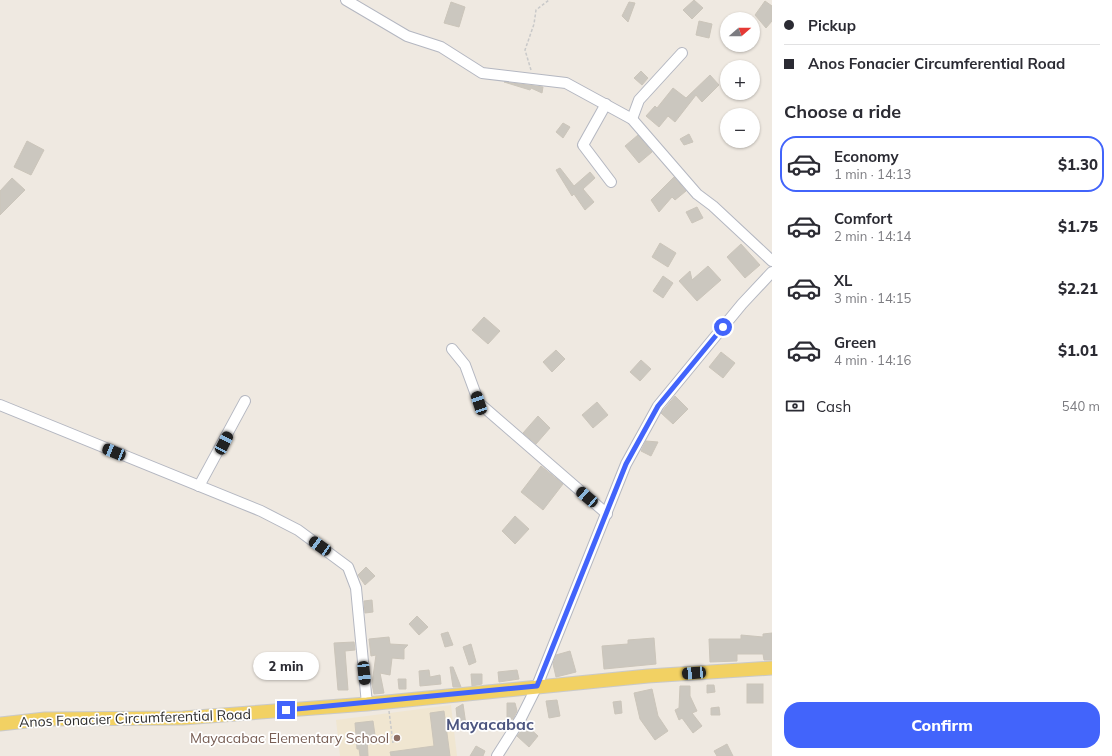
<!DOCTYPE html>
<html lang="en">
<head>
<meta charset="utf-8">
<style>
	body { margin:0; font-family:Mulish,sans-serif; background:#f7f7f7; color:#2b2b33; height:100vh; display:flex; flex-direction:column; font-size:15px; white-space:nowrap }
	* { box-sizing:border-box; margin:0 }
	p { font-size:13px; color:#7c7c81 }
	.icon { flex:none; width:22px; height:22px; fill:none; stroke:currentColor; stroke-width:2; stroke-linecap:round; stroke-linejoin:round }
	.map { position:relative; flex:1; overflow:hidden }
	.drawer { display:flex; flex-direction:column; background:#fff; width:340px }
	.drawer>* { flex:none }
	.hud { display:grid; align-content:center; height:88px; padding:0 12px; background:#fff }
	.needle { width:26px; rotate:70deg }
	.buttons { position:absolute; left:720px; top:12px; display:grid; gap:8px }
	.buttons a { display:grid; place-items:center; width:40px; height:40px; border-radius:50%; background:#fff; box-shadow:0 1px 3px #0004; font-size:20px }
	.end { position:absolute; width:18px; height:18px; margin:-9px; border:5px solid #4264fb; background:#fff; box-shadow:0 0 0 2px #fff }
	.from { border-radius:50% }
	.bubble { position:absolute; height:28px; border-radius:14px; background:#fff; box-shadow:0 1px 3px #0004; font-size:13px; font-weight:800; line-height:28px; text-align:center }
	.car { position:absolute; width:12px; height:24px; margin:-12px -6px; border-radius:5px; box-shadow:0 0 3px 1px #0007; background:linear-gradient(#222 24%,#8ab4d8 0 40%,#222 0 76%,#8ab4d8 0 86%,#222 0) }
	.hud b { display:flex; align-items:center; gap:14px; height:38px; font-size:15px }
	.hud b+b { border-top:1px solid #e1e1e2 }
	.hud i { width:10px; height:10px; background:#2b2b33 }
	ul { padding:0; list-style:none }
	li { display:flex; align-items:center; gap:12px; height:56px; margin:0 8px 6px; padding:0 4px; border:2px solid transparent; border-radius:16px }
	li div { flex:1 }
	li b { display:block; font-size:15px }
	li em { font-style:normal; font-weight:800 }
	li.selected { border-color:#4264fb }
	li>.icon { width:36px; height:36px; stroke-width:1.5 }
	h2 { padding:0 12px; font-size:18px; line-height:48px }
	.pay { display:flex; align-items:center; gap:10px; height:44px; padding:0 12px; font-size:15px }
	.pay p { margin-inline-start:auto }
	.button { display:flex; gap:8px; margin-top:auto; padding:8px 12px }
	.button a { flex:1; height:46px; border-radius:16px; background:#4264fb; color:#fff; font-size:16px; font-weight:800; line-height:46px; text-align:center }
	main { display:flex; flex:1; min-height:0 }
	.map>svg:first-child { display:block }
	.education { fill:#f0e6d1 }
	.building { fill:#cbc7bf; stroke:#cbc5ba }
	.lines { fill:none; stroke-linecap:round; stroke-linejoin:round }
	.minor-casing { stroke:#b4b7c1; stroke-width:12 }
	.major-casing { stroke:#c9c9c9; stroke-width:15 }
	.path { stroke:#c9c9c9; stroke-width:1.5; stroke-dasharray:3 2; stroke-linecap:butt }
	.minor { stroke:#fff; stroke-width:10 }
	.major { stroke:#f2d163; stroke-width:13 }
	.route { stroke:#4264fb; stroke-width:5 }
	.education-dot { fill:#8d6e63; stroke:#fff; stroke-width:1.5 }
	.labels { text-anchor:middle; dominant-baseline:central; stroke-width:3.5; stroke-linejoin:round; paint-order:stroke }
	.street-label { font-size:14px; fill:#2e2e2e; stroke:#fff }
	.education-label { font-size:14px; fill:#785e54; stroke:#fff; text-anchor:end }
	.quarter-label { font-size:16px; font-weight:bold; fill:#4d5680; stroke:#fff }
</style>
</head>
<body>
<main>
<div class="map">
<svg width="772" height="756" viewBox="0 0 772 756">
	<rect width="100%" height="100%" fill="#efe9e1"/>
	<polygon class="education" points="451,705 457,756 340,756 336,720"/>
	<g class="building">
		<polygon points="694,0 703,8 692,19 683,10"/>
		<polygon points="765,1 772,6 772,21 766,28 755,15"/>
		<polygon points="451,2 465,7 459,27 444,23"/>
		<polygon points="629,2 635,3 628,22 622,16"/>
		<polygon points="699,21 712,24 709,38 696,35"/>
		<polygon points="641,71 648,78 642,85 634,78"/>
		<polygon points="710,75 719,85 702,102 696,95 675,122 668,116 659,127 646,116 655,106 657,108 673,88 686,98"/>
		<polygon points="504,82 543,87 542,93 531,88 530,90"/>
		<polygon points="563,123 570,127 563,138 556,132"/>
		<polygon points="689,134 693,142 684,145 680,139"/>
		<polygon points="638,135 652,152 639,163 625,146"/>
		<polygon points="27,141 44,150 31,175 14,167"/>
		<polygon points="560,168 574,186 590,172 595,178 583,189 594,202 585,210 574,194 572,196 556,170"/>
		<polygon points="674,177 686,191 675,200 672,197 659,212 651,200"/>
		<polygon points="12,178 25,190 0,215 0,191"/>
		<polygon points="697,207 703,218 692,223 686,212"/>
		<polygon points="660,243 676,253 668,267 652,257"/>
		<polygon points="741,244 760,265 745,278 727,257"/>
		<polygon points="708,266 721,280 697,301 679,281 690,271 692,280"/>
		<polygon points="663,276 673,283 663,298 653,291"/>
		<polygon points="484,317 500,331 488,344 472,330"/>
		<polygon points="556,350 565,359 552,372 543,362"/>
		<polygon points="721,352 735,363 723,378 709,367"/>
		<polygon points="641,360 651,369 640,381 630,372"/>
		<polygon points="675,396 688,409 673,424 661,413"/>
		<polygon points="597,402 608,415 593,428 582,415"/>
		<polygon points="538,416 550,428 536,444 523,433"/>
		<polygon points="646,441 658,442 651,456 641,451"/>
		<polygon points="541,466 563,484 543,510 521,492"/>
		<polygon points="515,516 529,529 515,544 502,531"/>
		<polygon points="366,567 375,576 365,585 358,575"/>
		<polygon points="372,600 373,612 365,613 364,601"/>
		<polygon points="417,616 428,627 419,635 409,624"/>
		<polygon points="448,632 453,645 445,647 441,634"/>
		<polygon points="772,633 772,660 764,660 763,654 737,654 737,661 710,662 709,639 741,639 741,635 763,637 763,634"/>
		<polygon points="389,637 390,644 408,645 404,649 404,659 392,658 390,675 380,673 384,693 374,694 372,684 376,655 371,656 369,639"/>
		<polygon points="654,638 656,664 604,669 602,646 628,644 628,640"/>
		<polygon points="354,642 355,650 345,651 348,690 338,690 334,643"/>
		<polygon points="471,644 476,662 469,665 463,647"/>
		<polygon points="570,651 576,672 556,677 553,664 556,655"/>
		<polygon points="450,667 453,667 461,687 453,687"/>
		<polygon points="429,670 430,677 440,675 441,684 420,686 419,671"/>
		<polygon points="517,670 519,679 499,682 498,672"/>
		<polygon points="471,674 482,674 482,684 472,686"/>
		<polygon points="398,679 406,679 406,689 399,689"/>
		<rect x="747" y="684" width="16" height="19"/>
		<polygon points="707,685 714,685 715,692 707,693"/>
		<polygon points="680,686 690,686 690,696 697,711 692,713 702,726 693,733 682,718 679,720 675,710 679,708"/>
		<polygon points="652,689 658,716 668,731 655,740 640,719 634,693"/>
		<polygon points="557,700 560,716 549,718 546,701"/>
		<polygon points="621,701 622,713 615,714 613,702"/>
		<polygon points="507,703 515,703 517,711 513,719 507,719"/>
		<polygon points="463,704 466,725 458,726 456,708"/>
		<polygon points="719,707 720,715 711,715 711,708"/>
		<polygon points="444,711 450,756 391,756 390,752 434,746 430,713"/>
		<polygon points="373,721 375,735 367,736 368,756 360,756 359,749 357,749 355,723"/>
		<polygon points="526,725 538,736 529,747 517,736"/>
		<polygon points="727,744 733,756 717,756 714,751"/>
		<polygon points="476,746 485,751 483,756 470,756"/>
	</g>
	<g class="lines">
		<defs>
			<g id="minor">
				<polyline points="346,0 407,36 441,47 482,73 566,83 632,119 697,194 713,206 772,261"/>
				<polyline points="606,104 583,145 611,182"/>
				<polyline points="632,119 639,100 682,53"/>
				<polyline points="452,349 465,365 479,403 607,514"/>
				<polyline points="0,405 261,511 298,530 348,567 356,588 367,704"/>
				<polyline points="199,486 245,401"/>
				<polyline points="497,756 521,718 537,686 626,464 658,406 742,304 772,272"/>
			</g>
			<polyline id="major" points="0,724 45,719 183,718 367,704 648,676 772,668"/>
		</defs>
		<use href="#minor" class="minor-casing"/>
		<use href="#major" class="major-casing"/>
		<g class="path">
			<polyline points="531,70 525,50 534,24 536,10 549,0"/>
			<polyline points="389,711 393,743"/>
		</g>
		<use href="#minor" class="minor"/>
		<use href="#major" class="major"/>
	</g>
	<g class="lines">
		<polyline class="route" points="286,710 537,686 626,464 658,406 723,327"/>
	</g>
	<circle class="education-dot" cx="397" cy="738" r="4"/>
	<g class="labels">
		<g class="street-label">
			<text transform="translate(135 718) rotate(-2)">Anos Fonacier Circumferential Road</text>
		</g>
		<g class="education-label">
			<text x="389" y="738">Mayacabac Elementary School</text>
		</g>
		<g class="quarter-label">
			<text x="490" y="724">Mayacabac</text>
		</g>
	</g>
</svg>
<div class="buttons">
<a><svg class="needle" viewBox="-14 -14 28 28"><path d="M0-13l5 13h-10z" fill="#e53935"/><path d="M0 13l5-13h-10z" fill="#7c7c81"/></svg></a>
<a>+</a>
<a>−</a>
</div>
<i class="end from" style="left:723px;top:327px"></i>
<i class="end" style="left:286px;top:710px"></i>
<div class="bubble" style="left:253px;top:652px;width:66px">2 min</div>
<i class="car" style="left:479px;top:403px;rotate:342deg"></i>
<i class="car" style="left:224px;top:443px;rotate:27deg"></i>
<i class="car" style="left:114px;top:452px;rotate:292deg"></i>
<i class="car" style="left:587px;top:497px;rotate:311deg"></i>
<i class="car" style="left:320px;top:546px;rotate:305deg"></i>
<i class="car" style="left:364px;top:673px;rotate:174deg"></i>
<i class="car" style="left:694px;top:673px;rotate:266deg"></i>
</div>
<section class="drawer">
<div class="hud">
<b><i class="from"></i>Pickup</b>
<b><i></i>Anos Fonacier Circumferential Road</b>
</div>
<h2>Choose a ride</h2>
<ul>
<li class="selected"><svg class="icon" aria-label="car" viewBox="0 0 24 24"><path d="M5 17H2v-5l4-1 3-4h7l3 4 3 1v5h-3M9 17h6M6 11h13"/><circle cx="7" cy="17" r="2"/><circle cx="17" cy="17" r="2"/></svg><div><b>Economy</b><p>1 min · 14:13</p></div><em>$1.30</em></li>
<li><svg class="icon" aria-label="car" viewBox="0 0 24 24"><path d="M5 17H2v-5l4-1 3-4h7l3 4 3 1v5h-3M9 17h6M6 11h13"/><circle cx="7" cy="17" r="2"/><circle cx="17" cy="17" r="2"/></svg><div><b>Comfort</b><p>2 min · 14:14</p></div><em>$1.75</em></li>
<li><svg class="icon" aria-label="car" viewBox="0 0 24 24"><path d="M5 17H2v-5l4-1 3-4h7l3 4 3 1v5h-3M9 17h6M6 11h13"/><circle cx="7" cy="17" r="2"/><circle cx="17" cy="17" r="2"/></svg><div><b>XL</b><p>3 min · 14:15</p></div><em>$2.21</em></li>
<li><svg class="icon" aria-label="car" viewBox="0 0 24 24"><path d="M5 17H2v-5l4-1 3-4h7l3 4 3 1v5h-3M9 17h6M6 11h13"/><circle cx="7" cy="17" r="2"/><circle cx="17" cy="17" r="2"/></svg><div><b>Green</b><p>4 min · 14:16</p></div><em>$1.01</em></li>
</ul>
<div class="pay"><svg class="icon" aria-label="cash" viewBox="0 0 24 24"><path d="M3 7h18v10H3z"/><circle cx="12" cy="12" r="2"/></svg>Cash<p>540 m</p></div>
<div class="button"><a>Confirm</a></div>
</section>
</main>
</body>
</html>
